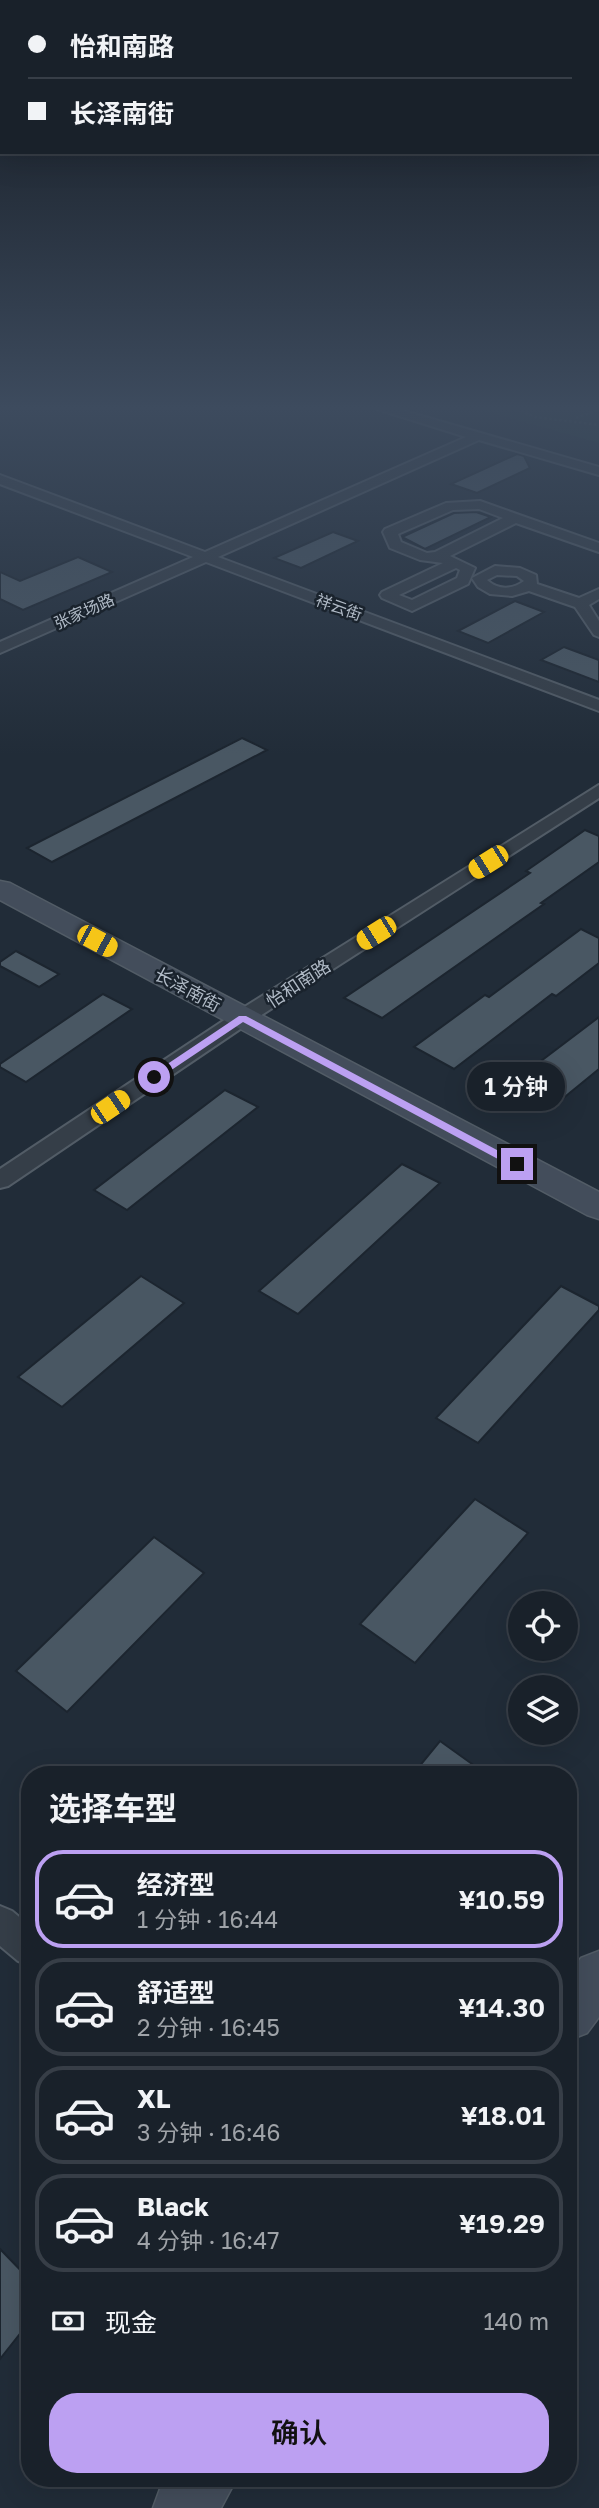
<!DOCTYPE html>
<html lang="zh">
<head>
<meta charset="utf-8">
<style>
	body { margin:0; font-family:"Golos Text","Noto Sans SC",sans-serif; background:#222932; color:#f1f3f6; height:100vh; display:flex; flex-direction:column; font-size:26px; white-space:nowrap }
	* { box-sizing:border-box; margin:0 }
	p { font-size:23px; color:#9fa3a8 }
	.icon { flex:none; width:38px; height:38px; fill:none; stroke:currentColor; stroke-width:2; stroke-linecap:round; stroke-linejoin:round }
	.map { position:relative; flex:1; overflow:hidden }
	.panel { position:absolute; left:21px; top:1766px; width:556px; height:721px; display:flex; flex-direction:column; background:#19212a; border-radius:28px; box-shadow:0 7px 28px #0002,0 0 0 2px #373e47 }
	.panel>* { flex:none }
	.guide { position:absolute; left:0px; top:0px; width:600px; height:154px; box-shadow:0 7px 28px #0002,0 0 0 2px #373e47; display:grid; align-content:center; height:154px; padding:0 28px; background:#19212a }
	.fabs { position:absolute; left:508px; top:1591px; display:grid; gap:14px }
	.fabs a { display:grid; place-items:center; width:70px; height:70px; border-radius:50%; background:#19212a; box-shadow:0 7px 28px #0002,0 0 0 2px #373e47; font-size:35px }
	.end { position:absolute; width:32px; height:32px; margin:-16px; border:9px solid #bca0f2; background:#111; box-shadow:0 0 0 4px #111 }
	.from { border-radius:50% }
	.bubble { position:absolute; height:49px; border-radius:24px; background:#19212a; box-shadow:0 7px 28px #0002,0 0 0 2px #373e47; font-size:23px; font-weight:600; line-height:49px; text-align:center }
	.car { position:absolute; width:21px; height:42px; margin:-21px -10px; border-radius:9px; box-shadow:0 0 5px 2px #0007; background:linear-gradient(#f5c518 24%,#345 0 40%,#f5c518 0 76%,#345 0 86%,#f5c518 0) }
	.guide b { display:flex; align-items:center; gap:24px; height:66px; font-size:26px }
	.guide b+b { border-top:2px solid #373e47 }
	.guide i { width:18px; height:18px; background:#f1f3f6 }
	ul { padding:0; list-style:none }
	li { display:flex; align-items:center; gap:21px; height:98px; margin:0 14px 10px; padding:0 14px; border:4px solid #373e47; border-radius:28px }
	li div { flex:1 }
	li b { display:block; font-size:26px }
	li em { font-style:normal; font-weight:600 }
	li.selected { border-color:#bca0f2 }
	li>.icon { width:63px; height:63px; stroke-width:1.5 }
	h2 { padding:0 28px; font-size:32px; line-height:84px }
	.pay { display:flex; align-items:center; gap:18px; height:77px; padding:0 28px; font-size:26px }
	.pay p { margin-inline-start:auto }
	.cta { display:flex; gap:14px; margin-top:auto; padding:14px 28px }
	.cta a { flex:1; height:80px; border-radius:28px; background:#bca0f2; color:#111; font-size:28px; font-weight:600; line-height:80px; text-align:center }
	.map>svg:first-child { display:block }
	.green { fill:#233839 }
	.building { fill:#495763; stroke:#1c252f; stroke-width:2 }
	.lines { fill:none; stroke-linecap:round; stroke-linejoin:round }
	.street-casing { stroke:#525c66; stroke-width:4 }
	.secondary-casing { stroke:#525c66; stroke-width:3 }
	.path { stroke:#415556; stroke-width:2.5; stroke-dasharray:2.5 2.5; stroke-linecap:butt }
	.street { fill:#353e48; fill-rule:evenodd }
	.secondary { fill:#434d5b; fill-rule:evenodd }
	.route { fill:#bca0f2 }
	.labels { text-anchor:middle; dominant-baseline:central; stroke-width:5; stroke-linejoin:round; paint-order:stroke }
	.far-street-label { font-size:16px; fill:#afb9c5; stroke:#1a232d }
	.street-label { font-size:18px; fill:#afb9c5; stroke:#1a232d }
</style>
</head>
<body>
<div class="map">
<svg width="599" height="2508" viewBox="0 0 599 2508">
	<rect width="100%" height="100%" fill="#212c38"/>
	<polygon class="green" points="460,404 599,404 599,443"/>
	<g class="building">
		<polygon points="517,454 524,456 530,468 477,493 451,484"/>
		<polygon points="476,512 491,517 425,549 402,537 454,513"/>
		<polygon points="333,532 358,541 301,568 274,558"/>
		<polygon points="78,557 112,572 23,610 0,599 0,572 20,581"/>
		<polygon points="515,601 544,612 488,643 458,631"/>
		<polygon points="564,647 599,660 599,682 541,660"/>
		<polygon points="242,738 267,750 52,862 27,848"/>
		<polygon points="585,830 599,836 599,862 541,903 544,904 382,1018 344,998 530,873 526,871"/>
		<polygon points="581,929 599,938 599,963 556,996 552,994 454,1069 414,1047 485,995 489,997"/>
		<polygon points="16,951 59,974 39,987 0,966 0,962"/>
		<polygon points="103,994 132,1009 26,1082 0,1067 0,1064"/>
		<polygon points="599,1017 599,1069 550,1109 508,1086"/>
		<polygon points="225,1090 258,1107 127,1210 94,1190"/>
		<polygon points="402,1164 440,1183 298,1314 259,1291"/>
		<polygon points="141,1276 184,1303 62,1407 18,1377"/>
		<polygon points="561,1286 599,1306 599,1310 478,1443 436,1418"/>
		<polygon points="475,1499 528,1533 415,1663 360,1624"/>
		<polygon points="154,1537 204,1573 67,1712 16,1671"/>
		<polygon points="440,1741 486,1774 413,1774"/>
		<polygon points="0,2249 30,2280 30,2321 0,2359"/>
	</g>
	<g class="lines">
		<defs>
			<g id="street">
				<polygon points="361,404 380,404 599,467 599,475 479,440 218,557 599,700 599,711 206,562 0,653 0,642 193,557 0,484 0,475 205,552 466,437"/>
				<path d="M480 501 599 543V552L516 523 450 556 475 568 468 584 412 611 382 598 380 595 382 592 443 563 420 560 390 548 383 532 385 529 446 503ZM479 509 503 518 435 552 427 553 401 542 398 534 453 510ZM456 568 460 570 457 578 412 600 399 595Z"/>
				<path d="M495 566 520 568 536 575 537 584 579 598 599 589V599L589 605 599 621V637L594 635 575 607 529 591 512 596 490 594 478 587 472 578ZM497 575 517 576 524 581C512 590 498 590 487 580Z"/>
				<polygon points="599,785 599,798 249,1023 8,1186 0,1188 0,1169 235,1013"/>
				<polygon points="0,1906 12,1911 30,1926 30,1966 18,1961 0,1946"/>
			</g>
			<g id="secondary">
				<polygon points="0,881 10,883 599,1192 599,1219 587,1215 0,900"/>
				<polygon points="599,1951 599,2017 587,2033 569,2040 569,1974 581,1958"/>
				<polygon points="168,2478 237,2478 221,2508 153,2508 161,2486"/>
			</g>
		</defs>
		<use href="#street" class="street-casing"/>
		<use href="#secondary" class="secondary-casing"/>
		<g class="path">
			<polyline points="516,404 516,409 535,417 599,425"/>
			<polyline points="576,418 599,409"/>
		</g>
		<use href="#street" class="street"/>
		<use href="#secondary" class="secondary"/>
	</g>
	<linearGradient id="sky" x2="0" y2="1"><stop stop-color="#12181f"/><stop offset="0.54" stop-color="#3d4b5e"/><stop offset="1" stop-color="#3d4b5e" stop-opacity="0"/></linearGradient>
	<rect width="599" height="755" fill="url(#sky)"/>
	<polygon class="route" points="239,1016 246,1016 523,1164 513,1167 243,1022 158,1079 151,1079 151,1075"/>
	<g class="labels">
		<g class="far-street-label">
			<text transform="translate(339 607) rotate(20)">祥云街</text>
			<text transform="translate(84 611) rotate(-24)">张家场路</text>
		</g>
		<g class="street-label">
			<text transform="translate(298 983) rotate(-33)">怡和南路</text>
			<text transform="translate(188 989) rotate(28)">长泽南街</text>
		</g>
	</g>
</svg>
<div class="fabs">
<a><svg class="icon" aria-label="locate" viewBox="0 0 24 24"><circle cx="12" cy="12" r="6"/><path d="M12 2v4M12 18v4M2 12h4M18 12h4"/></svg></a>
<a><svg class="icon" aria-label="layers" viewBox="0 0 24 24"><path d="M12 4l9 5-9 5-9-5zM3 14l9 5 9-5"/></svg></a>
</div>
<i class="end from" style="left:154px;top:1077px"></i>
<i class="end" style="left:517px;top:1164px"></i>
<div class="bubble" style="left:467px;top:1062px;width:98px">1 分钟</div>
<i class="car" style="left:488px;top:862px;rotate:238deg"></i>
<i class="car" style="left:376px;top:933px;rotate:238deg"></i>
<i class="car" style="left:97px;top:941px;rotate:118deg"></i>
<i class="car" style="left:110px;top:1107px;rotate:56deg"></i>
<div class="guide">
<b><i class="from"></i>怡和南路</b>
<b><i></i>长泽南街</b>
</div>
<section class="panel">
<h2>选择车型</h2>
<ul>
<li class="selected"><svg class="icon" aria-label="car" viewBox="0 0 24 24"><path d="M5 17H2v-5l4-1 3-4h7l3 4 3 1v5h-3M9 17h6M6 11h13"/><circle cx="7" cy="17" r="2"/><circle cx="17" cy="17" r="2"/></svg><div><b>经济型</b><p>1 分钟 · 16:44</p></div><em>¥10.59</em></li>
<li><svg class="icon" aria-label="car" viewBox="0 0 24 24"><path d="M5 17H2v-5l4-1 3-4h7l3 4 3 1v5h-3M9 17h6M6 11h13"/><circle cx="7" cy="17" r="2"/><circle cx="17" cy="17" r="2"/></svg><div><b>舒适型</b><p>2 分钟 · 16:45</p></div><em>¥14.30</em></li>
<li><svg class="icon" aria-label="car" viewBox="0 0 24 24"><path d="M5 17H2v-5l4-1 3-4h7l3 4 3 1v5h-3M9 17h6M6 11h13"/><circle cx="7" cy="17" r="2"/><circle cx="17" cy="17" r="2"/></svg><div><b>XL</b><p>3 分钟 · 16:46</p></div><em>¥18.01</em></li>
<li><svg class="icon" aria-label="car" viewBox="0 0 24 24"><path d="M5 17H2v-5l4-1 3-4h7l3 4 3 1v5h-3M9 17h6M6 11h13"/><circle cx="7" cy="17" r="2"/><circle cx="17" cy="17" r="2"/></svg><div><b>Black</b><p>4 分钟 · 16:47</p></div><em>¥19.29</em></li>
</ul>
<div class="pay"><svg class="icon" aria-label="cash" viewBox="0 0 24 24"><path d="M3 7h18v10H3z"/><circle cx="12" cy="12" r="2"/></svg>现金<p>140 m</p></div>
<div class="cta"><a>确认</a></div>
</section>
</div>
</body>
</html>
